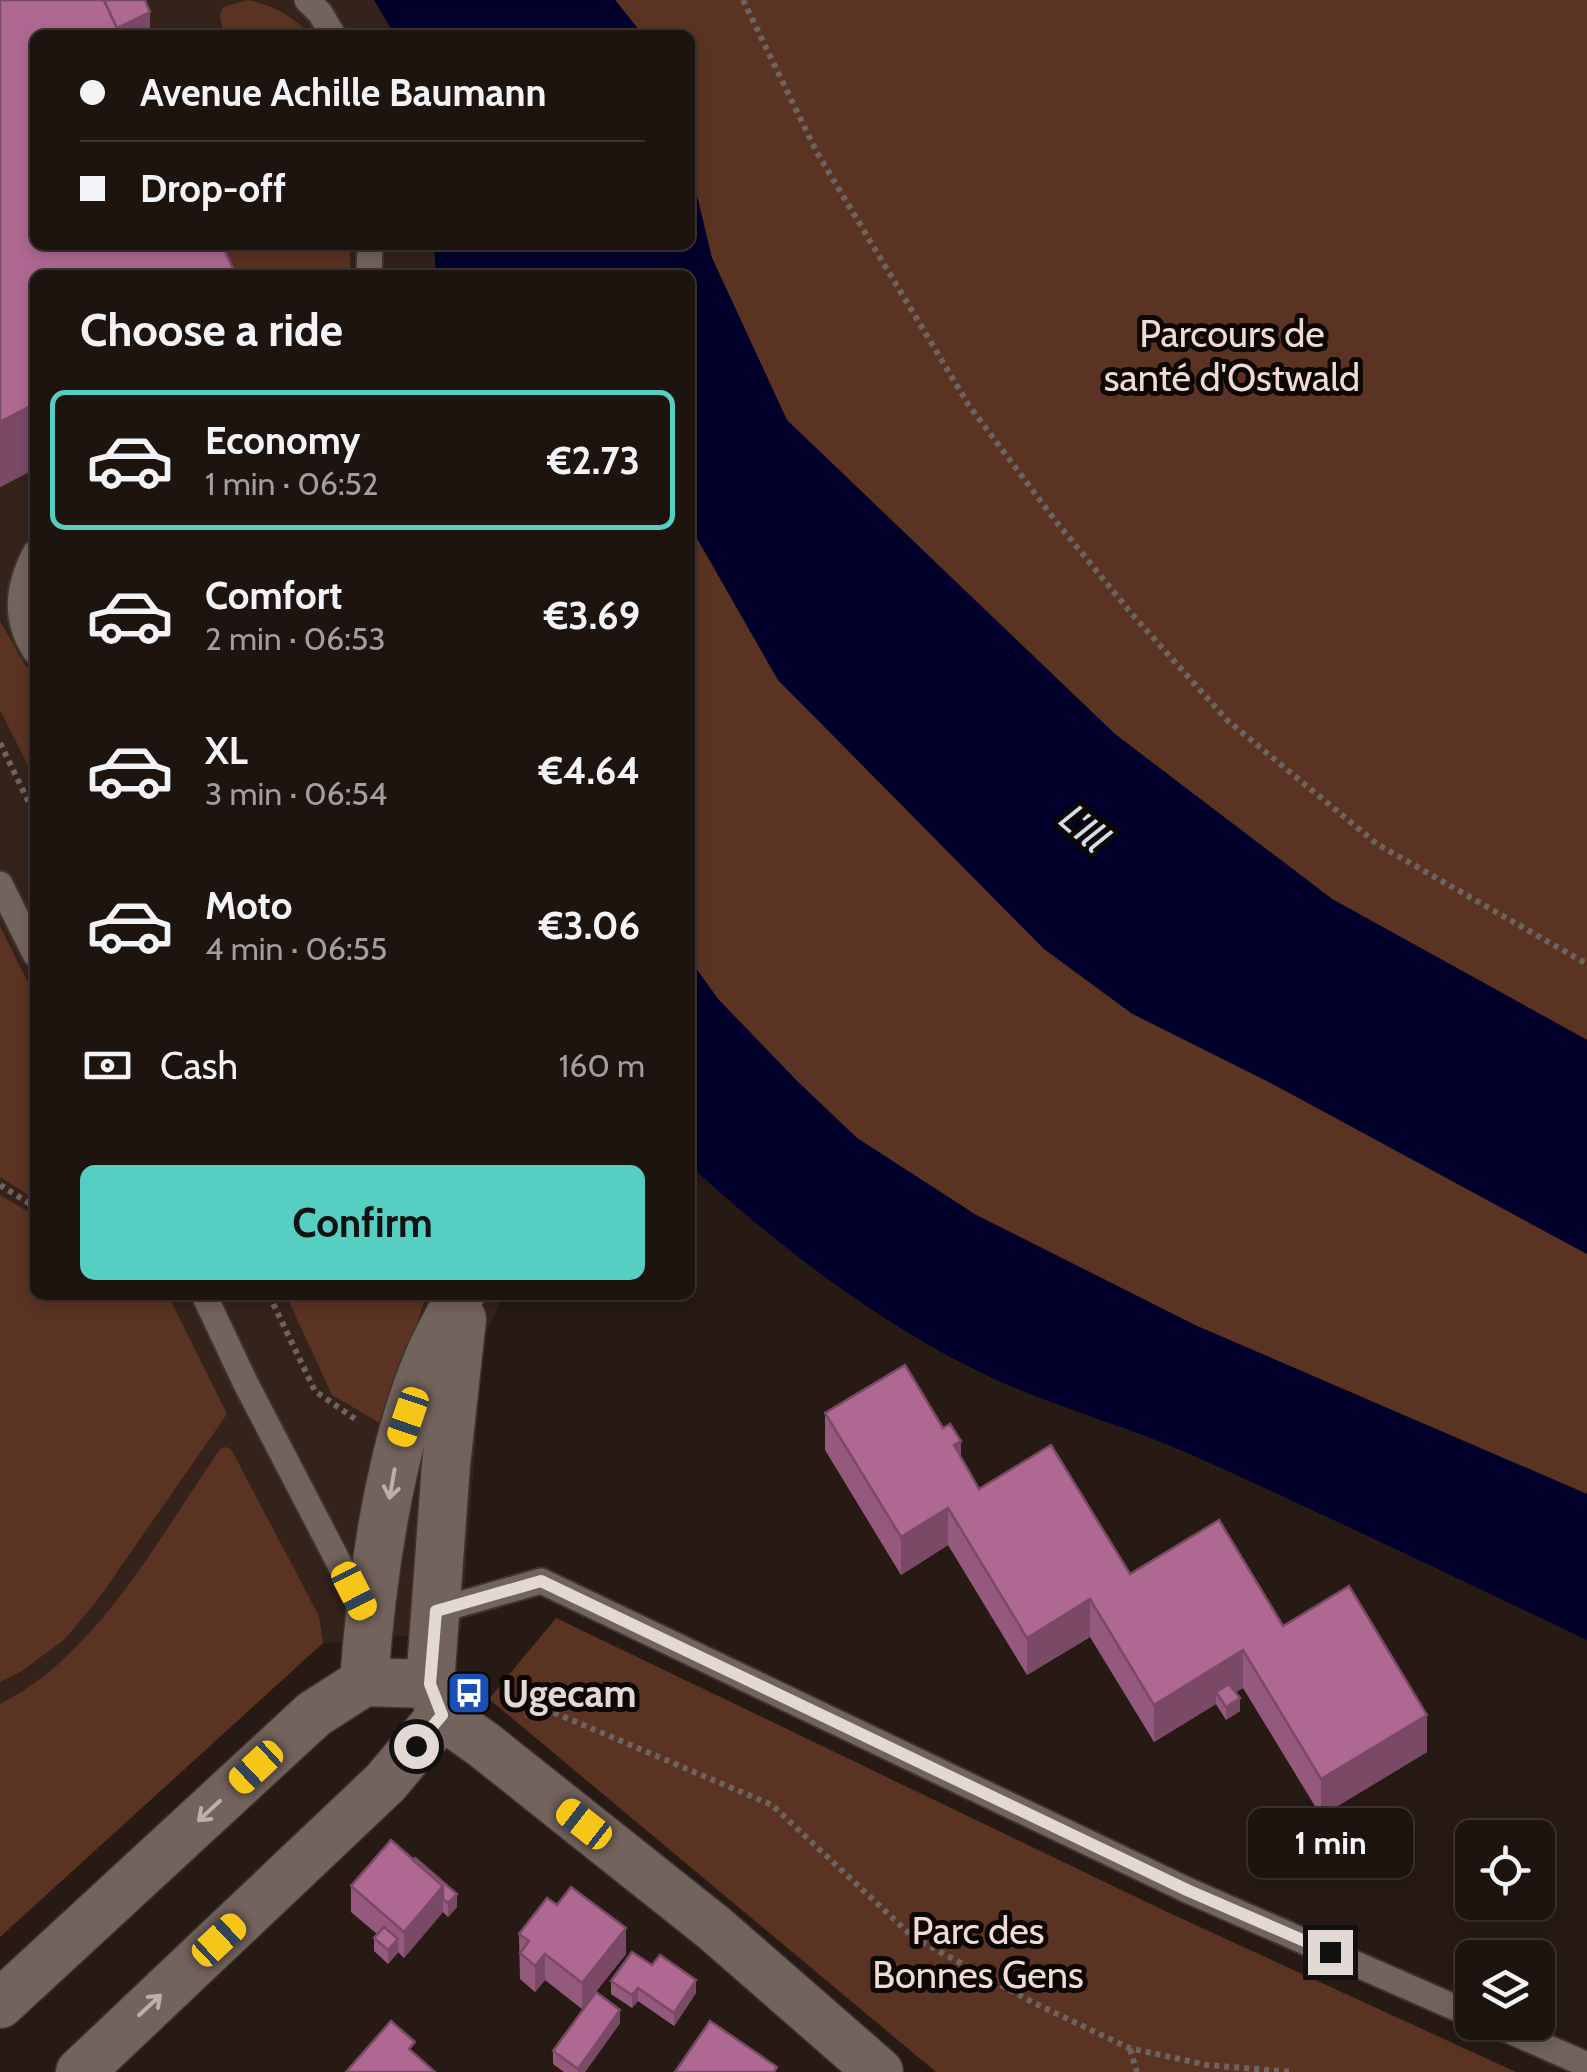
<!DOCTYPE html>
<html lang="en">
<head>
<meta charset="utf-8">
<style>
	body { margin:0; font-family:Cabin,sans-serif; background:#2a211e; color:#f1f3f6; height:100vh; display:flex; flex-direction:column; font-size:38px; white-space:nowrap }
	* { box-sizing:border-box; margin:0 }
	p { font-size:32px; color:#a09e9f }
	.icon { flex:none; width:55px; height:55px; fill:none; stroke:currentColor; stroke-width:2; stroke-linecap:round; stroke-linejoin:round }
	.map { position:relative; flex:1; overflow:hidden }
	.side { position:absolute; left:30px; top:270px; width:665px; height:1030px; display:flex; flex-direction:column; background:#1d1410; border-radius:15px; box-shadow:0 5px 15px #0003,0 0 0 2px #3b3330 }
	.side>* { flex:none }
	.top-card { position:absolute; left:30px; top:30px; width:665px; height:220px; border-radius:15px; box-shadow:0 5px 15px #0003,0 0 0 2px #3b3330; display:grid; align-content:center; height:220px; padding:0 50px; background:#1d1410 }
	.buttons { position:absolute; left:1455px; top:1820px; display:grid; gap:20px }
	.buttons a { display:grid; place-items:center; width:100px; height:100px; border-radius:15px; background:#1d1410; box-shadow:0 5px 15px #0003,0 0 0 2px #3b3330; font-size:50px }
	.end { position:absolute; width:45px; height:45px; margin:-22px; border:12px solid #e2d9d5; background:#111; box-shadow:0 0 0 5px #111 }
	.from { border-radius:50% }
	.bubble { position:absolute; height:70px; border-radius:15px; background:#1d1410; box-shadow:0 5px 15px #0003,0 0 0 2px #3b3330; font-size:32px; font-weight:700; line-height:70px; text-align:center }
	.car { position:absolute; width:30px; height:60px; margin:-30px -15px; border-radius:12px; box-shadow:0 0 8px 2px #0007; background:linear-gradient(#f5c518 24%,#345 0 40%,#f5c518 0 76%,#345 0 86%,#f5c518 0) }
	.top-card b { display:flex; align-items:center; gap:35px; height:95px; font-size:38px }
	.top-card b+b { border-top:2px solid #3b3330 }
	.top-card i { width:25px; height:25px; background:#f1f3f6 }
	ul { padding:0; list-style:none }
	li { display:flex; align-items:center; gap:30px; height:140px; margin:0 20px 15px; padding:0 30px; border:5px solid transparent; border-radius:15px }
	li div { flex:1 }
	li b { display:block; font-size:38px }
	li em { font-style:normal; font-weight:700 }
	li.current { border-color:#57cec2 }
	li>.icon { width:90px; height:90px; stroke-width:1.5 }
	h2 { padding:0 50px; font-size:45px; line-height:120px }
	.pay { display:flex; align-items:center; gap:25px; height:110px; padding:0 50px; font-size:38px }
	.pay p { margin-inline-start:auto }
	.action { display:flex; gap:20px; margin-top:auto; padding:20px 50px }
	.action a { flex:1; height:115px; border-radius:15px; background:#57cec2; color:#111; font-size:40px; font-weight:700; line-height:115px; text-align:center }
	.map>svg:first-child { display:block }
	.built { fill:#35221b }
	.green { fill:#5b3323 }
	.water { fill:#00002b }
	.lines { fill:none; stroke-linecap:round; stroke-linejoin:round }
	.lane-casing { stroke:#3d3431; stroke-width:29 }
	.street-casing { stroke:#3d3431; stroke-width:51 }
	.path { stroke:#6f635f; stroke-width:6; stroke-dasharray:5 5; stroke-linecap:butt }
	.lane { stroke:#73635d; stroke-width:25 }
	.street { stroke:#73635d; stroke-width:48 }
	.wall { fill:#96597e }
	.shaded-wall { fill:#7a4966 }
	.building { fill:#ae6892; stroke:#7a4966; stroke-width:2.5 }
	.oneway { stroke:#bbb0ab }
	.route { stroke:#e2d9d5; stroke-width:12 }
	.labels { text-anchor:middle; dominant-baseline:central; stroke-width:10; stroke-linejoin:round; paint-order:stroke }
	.park-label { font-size:38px; fill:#f0dbd2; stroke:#0c0605 }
	.poi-label { font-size:38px; font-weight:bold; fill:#e2d9d5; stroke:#0c0605; text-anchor:start }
	.water-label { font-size:40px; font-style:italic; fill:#d0ddee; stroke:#0c0605 }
</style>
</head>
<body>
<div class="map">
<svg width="1587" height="2072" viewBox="0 0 1587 2072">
	<rect width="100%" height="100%" fill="#271a15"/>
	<polygon class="built" points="0,0 374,0 395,35 35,35 35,245 434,245 436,275 35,275 35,1295 503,1295 484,1337 461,1631 323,1643 0,1937"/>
	<g class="green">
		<path d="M248 0C272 5 294 16 310 35H224L220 16 223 7Z"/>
		<polygon points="615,0 1587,0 1587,1040 1332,899 1114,734 786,420 712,258 690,167 690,35 643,35"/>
		<polygon points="212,245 350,245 350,275 207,275"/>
		<polygon points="690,526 778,680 1131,1013 1267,1081 1587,1254 1587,1494 1197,1326 976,1215 857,1138 798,1082 718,999 690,960"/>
		<polygon points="0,621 25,665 35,675 35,779 0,710"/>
		<polygon points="0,926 35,997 35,1199 0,1177"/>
		<polygon points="0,1195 35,1216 35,1295 164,1295 170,1299 227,1414 99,1598 65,1639 22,1671 0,1682"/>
		<polygon points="286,1295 426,1295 385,1426 332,1395"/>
		<path d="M225 1447 231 1449 319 1616 323 1643 0 1937V1704C96 1657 160 1536 220 1449Z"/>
		<polygon points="556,1618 1165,1911 1516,2072 936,2072 489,1699"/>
	</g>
	<g class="water">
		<polygon points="374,0 615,0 643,35 395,35"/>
		<polygon points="690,167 712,258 787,420 1115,734 1332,899 1587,1040 1587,1254 1267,1081 1131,1013 1044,949 778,680 690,526 690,275 436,275 434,245 690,245"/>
		<path d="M690 960 718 999 798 1082 857 1138 976 1215 1197 1326 1587 1494V1640C1453 1576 1319 1512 1183 1451 1129 1428 1074 1412 1020 1390 903 1342 782 1251 690 1165Z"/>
	</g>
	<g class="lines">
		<defs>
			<g id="lane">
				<polyline points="307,0 320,13 333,35"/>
				<polyline points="369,275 370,245"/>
				<path d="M35 553C18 586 13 618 35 651"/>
				<polyline points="0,884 35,954"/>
				<polyline points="204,1295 245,1382 364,1611"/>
				<polyline points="436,1611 541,1581 1187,1890 1472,2015"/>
				<polyline points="1490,2022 1587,2065"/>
			</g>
			<g id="street">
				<path d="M364 1682C371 1583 389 1449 429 1357 438 1336 450 1316 460 1295"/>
				<polyline points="430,1684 446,1465 462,1319"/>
				<polyline points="0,2004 314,1714 364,1682 430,1684 442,1715 484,1745 714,1928 879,2072"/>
				<polyline points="80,2072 386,1782 442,1715"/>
			</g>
		</defs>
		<use href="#lane" class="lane-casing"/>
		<use href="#street" class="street-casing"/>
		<g class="path">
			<polyline points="743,0 816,151 968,404 1058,524 1131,613 1227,720 1377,844 1587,964"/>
			<polyline points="0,743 35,815"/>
			<polyline points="0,1185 35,1207"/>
			<polyline points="269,1295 315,1391 358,1421"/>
			<polyline points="525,1715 548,1710 772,1805 913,1937 1032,2002 1129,2048 1207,2065 1293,2072"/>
			<polyline points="1130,2049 1137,2072"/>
		</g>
		<use href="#lane" class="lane"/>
		<use href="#street" class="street"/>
	</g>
	<g class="wall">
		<polygon points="0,0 150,35 35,35 35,245 242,245 226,253 35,275 35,483 29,472 0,487"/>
		<polygon points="825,1413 961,1457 979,1489 1130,1574 1283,1626 1427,1752 1321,1816 1243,1688 1236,1692 1240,1711 1226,1720 1216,1704 1154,1742 1090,1637 1027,1675 948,1545 901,1575 825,1450"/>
		<polygon points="391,1840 457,1907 448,1917 443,1912 404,1958 398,1952 388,1964 374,1951 374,1938 377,1934 351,1912 351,1886"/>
		<polygon points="519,1934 626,1954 582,2009 545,1980 535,1992 520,1979"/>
		<polygon points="611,1981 696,1993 674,2026 638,2001 632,2008 611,1994"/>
		<polygon points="620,2023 585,2072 564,2072 553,2064 553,2051"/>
	</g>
	<g class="shaded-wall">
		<polygon points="150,12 150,35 102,35"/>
		<polygon points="217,245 242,245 217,257"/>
		<polygon points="29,407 29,472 0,487 0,422"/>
		<polygon points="961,1441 961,1479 954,1445"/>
		<polygon points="948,1508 948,1545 901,1575 901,1537"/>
		<polygon points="1090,1599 1090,1637 1027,1675 1027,1638"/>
		<polygon points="1243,1650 1243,1688 1222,1701 1216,1692 1216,1704 1154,1742 1154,1705"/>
		<polygon points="1240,1698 1240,1711 1226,1720 1226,1707"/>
		<polygon points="1427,1715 1427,1752 1321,1816 1321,1779"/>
		<polygon points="443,1886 443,1912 404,1958 404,1932"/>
		<polygon points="457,1894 457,1907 448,1917 448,1903"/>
		<polygon points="626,1928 626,1954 582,2009 582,1983"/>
		<polygon points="398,1939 398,1953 388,1964 388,1950"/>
		<polygon points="545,1954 545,1980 535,1992 535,1966"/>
		<polygon points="696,1980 696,1993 674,2026 674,2013"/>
		<polygon points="638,1988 638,2001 632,2008 632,1995"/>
		<polygon points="620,2010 620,2023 585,2072 578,2072 578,2069"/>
	</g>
	<g class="building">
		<polygon points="0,0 104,0 120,35 35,35 35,245 222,245 236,275 35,275 35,419 29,407 0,422"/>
		<polygon points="104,0 145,0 150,12 117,28"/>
		<polygon points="905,1365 943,1428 950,1424 961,1441 954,1445 979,1489 1051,1445 1130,1574 1219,1520 1283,1626 1349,1586 1427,1715 1321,1779 1243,1650 1154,1705 1090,1599 1027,1638 948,1508 901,1537 825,1413"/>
		<polygon points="1229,1684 1240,1698 1226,1707 1216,1692"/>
		<polygon points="391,1840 443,1886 404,1932 351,1886"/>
		<polygon points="415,1858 457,1894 448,1903 443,1899 443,1886 413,1860"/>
		<polygon points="571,1887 626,1928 582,1983 545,1954 535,1966 520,1953 529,1941 519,1934 547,1898 557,1905"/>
		<polygon points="384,1927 398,1939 388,1950 374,1938"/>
		<polygon points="632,1952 652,1965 660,1955 696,1980 674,2013 638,1988 632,1995 611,1981"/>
		<polygon points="596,1992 620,2010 578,2069 553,2051"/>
		<polygon points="391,2021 415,2042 409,2049 435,2072 346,2072"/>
		<polygon points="710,2021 777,2067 774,2072 675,2072"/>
	</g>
	<defs><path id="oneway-shaft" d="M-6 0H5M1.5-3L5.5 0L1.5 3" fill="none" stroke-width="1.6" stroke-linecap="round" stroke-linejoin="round" transform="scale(2.5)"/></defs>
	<g class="oneway">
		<use href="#oneway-shaft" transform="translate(392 1484) rotate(100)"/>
		<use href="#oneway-shaft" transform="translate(209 1811) rotate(137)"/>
		<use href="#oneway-shaft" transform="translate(150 2005) rotate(-43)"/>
	</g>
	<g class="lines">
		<polyline class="route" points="416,1746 442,1715 430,1684 436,1611 541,1581 1187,1890 1330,1952"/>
	</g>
	<defs>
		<symbol id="bus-square" viewBox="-11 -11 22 22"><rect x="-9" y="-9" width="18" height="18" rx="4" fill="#1a4fb4" stroke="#0c0605"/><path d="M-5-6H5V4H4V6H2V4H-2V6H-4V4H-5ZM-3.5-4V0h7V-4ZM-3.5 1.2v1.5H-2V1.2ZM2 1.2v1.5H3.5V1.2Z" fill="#fff"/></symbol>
	</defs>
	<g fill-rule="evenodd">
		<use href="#bus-square" x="444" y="1668" width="50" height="50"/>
	</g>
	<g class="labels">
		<g class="park-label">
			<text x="1232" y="333">Parcours de<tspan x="1232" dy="44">santé d'Ostwald</tspan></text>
			<text x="978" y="1930">Parc des<tspan x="978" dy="44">Bonnes Gens</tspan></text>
		</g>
		<g class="poi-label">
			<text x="502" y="1693">Ugecam</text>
		</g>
		<g class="water-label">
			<text transform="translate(1085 828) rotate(41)">L'Ill</text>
		</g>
	</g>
</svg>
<div class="buttons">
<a><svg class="icon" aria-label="locate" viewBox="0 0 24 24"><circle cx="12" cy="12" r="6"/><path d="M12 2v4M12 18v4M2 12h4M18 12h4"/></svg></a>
<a><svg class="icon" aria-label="layers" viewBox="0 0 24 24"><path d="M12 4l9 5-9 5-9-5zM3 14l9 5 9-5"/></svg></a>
</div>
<i class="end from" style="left:416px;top:1746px"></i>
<i class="end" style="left:1330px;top:1952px"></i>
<div class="bubble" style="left:1248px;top:1808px;width:165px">1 min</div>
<i class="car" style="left:408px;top:1417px;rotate:199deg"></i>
<i class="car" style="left:354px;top:1591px;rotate:153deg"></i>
<i class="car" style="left:256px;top:1767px;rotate:227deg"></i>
<i class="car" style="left:584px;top:1824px;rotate:308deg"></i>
<i class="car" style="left:219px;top:1940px;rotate:47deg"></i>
<div class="top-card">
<b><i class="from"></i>Avenue Achille Baumann</b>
<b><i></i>Drop-off</b>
</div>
<section class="side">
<h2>Choose a ride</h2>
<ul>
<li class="current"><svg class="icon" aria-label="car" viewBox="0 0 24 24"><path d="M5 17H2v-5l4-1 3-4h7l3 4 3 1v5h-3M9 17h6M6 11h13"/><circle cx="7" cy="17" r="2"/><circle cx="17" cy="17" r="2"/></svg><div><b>Economy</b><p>1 min · 06:52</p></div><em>€2.73</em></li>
<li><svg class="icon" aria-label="car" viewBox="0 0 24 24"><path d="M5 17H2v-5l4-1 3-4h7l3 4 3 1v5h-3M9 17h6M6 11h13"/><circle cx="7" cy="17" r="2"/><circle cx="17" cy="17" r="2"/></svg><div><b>Comfort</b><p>2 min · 06:53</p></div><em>€3.69</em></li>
<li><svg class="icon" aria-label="car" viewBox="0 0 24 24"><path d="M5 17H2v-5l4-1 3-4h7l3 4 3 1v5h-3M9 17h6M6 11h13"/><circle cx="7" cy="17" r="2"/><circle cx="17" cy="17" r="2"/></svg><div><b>XL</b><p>3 min · 06:54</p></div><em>€4.64</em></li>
<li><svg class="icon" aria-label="car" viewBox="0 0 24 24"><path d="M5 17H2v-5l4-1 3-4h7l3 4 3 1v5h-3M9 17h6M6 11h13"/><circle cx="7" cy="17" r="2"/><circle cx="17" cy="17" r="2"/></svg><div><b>Moto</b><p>4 min · 06:55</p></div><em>€3.06</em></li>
</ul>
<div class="pay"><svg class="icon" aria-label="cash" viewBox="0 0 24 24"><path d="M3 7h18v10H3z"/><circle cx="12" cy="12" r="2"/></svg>Cash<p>160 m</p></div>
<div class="action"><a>Confirm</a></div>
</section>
</div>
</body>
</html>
